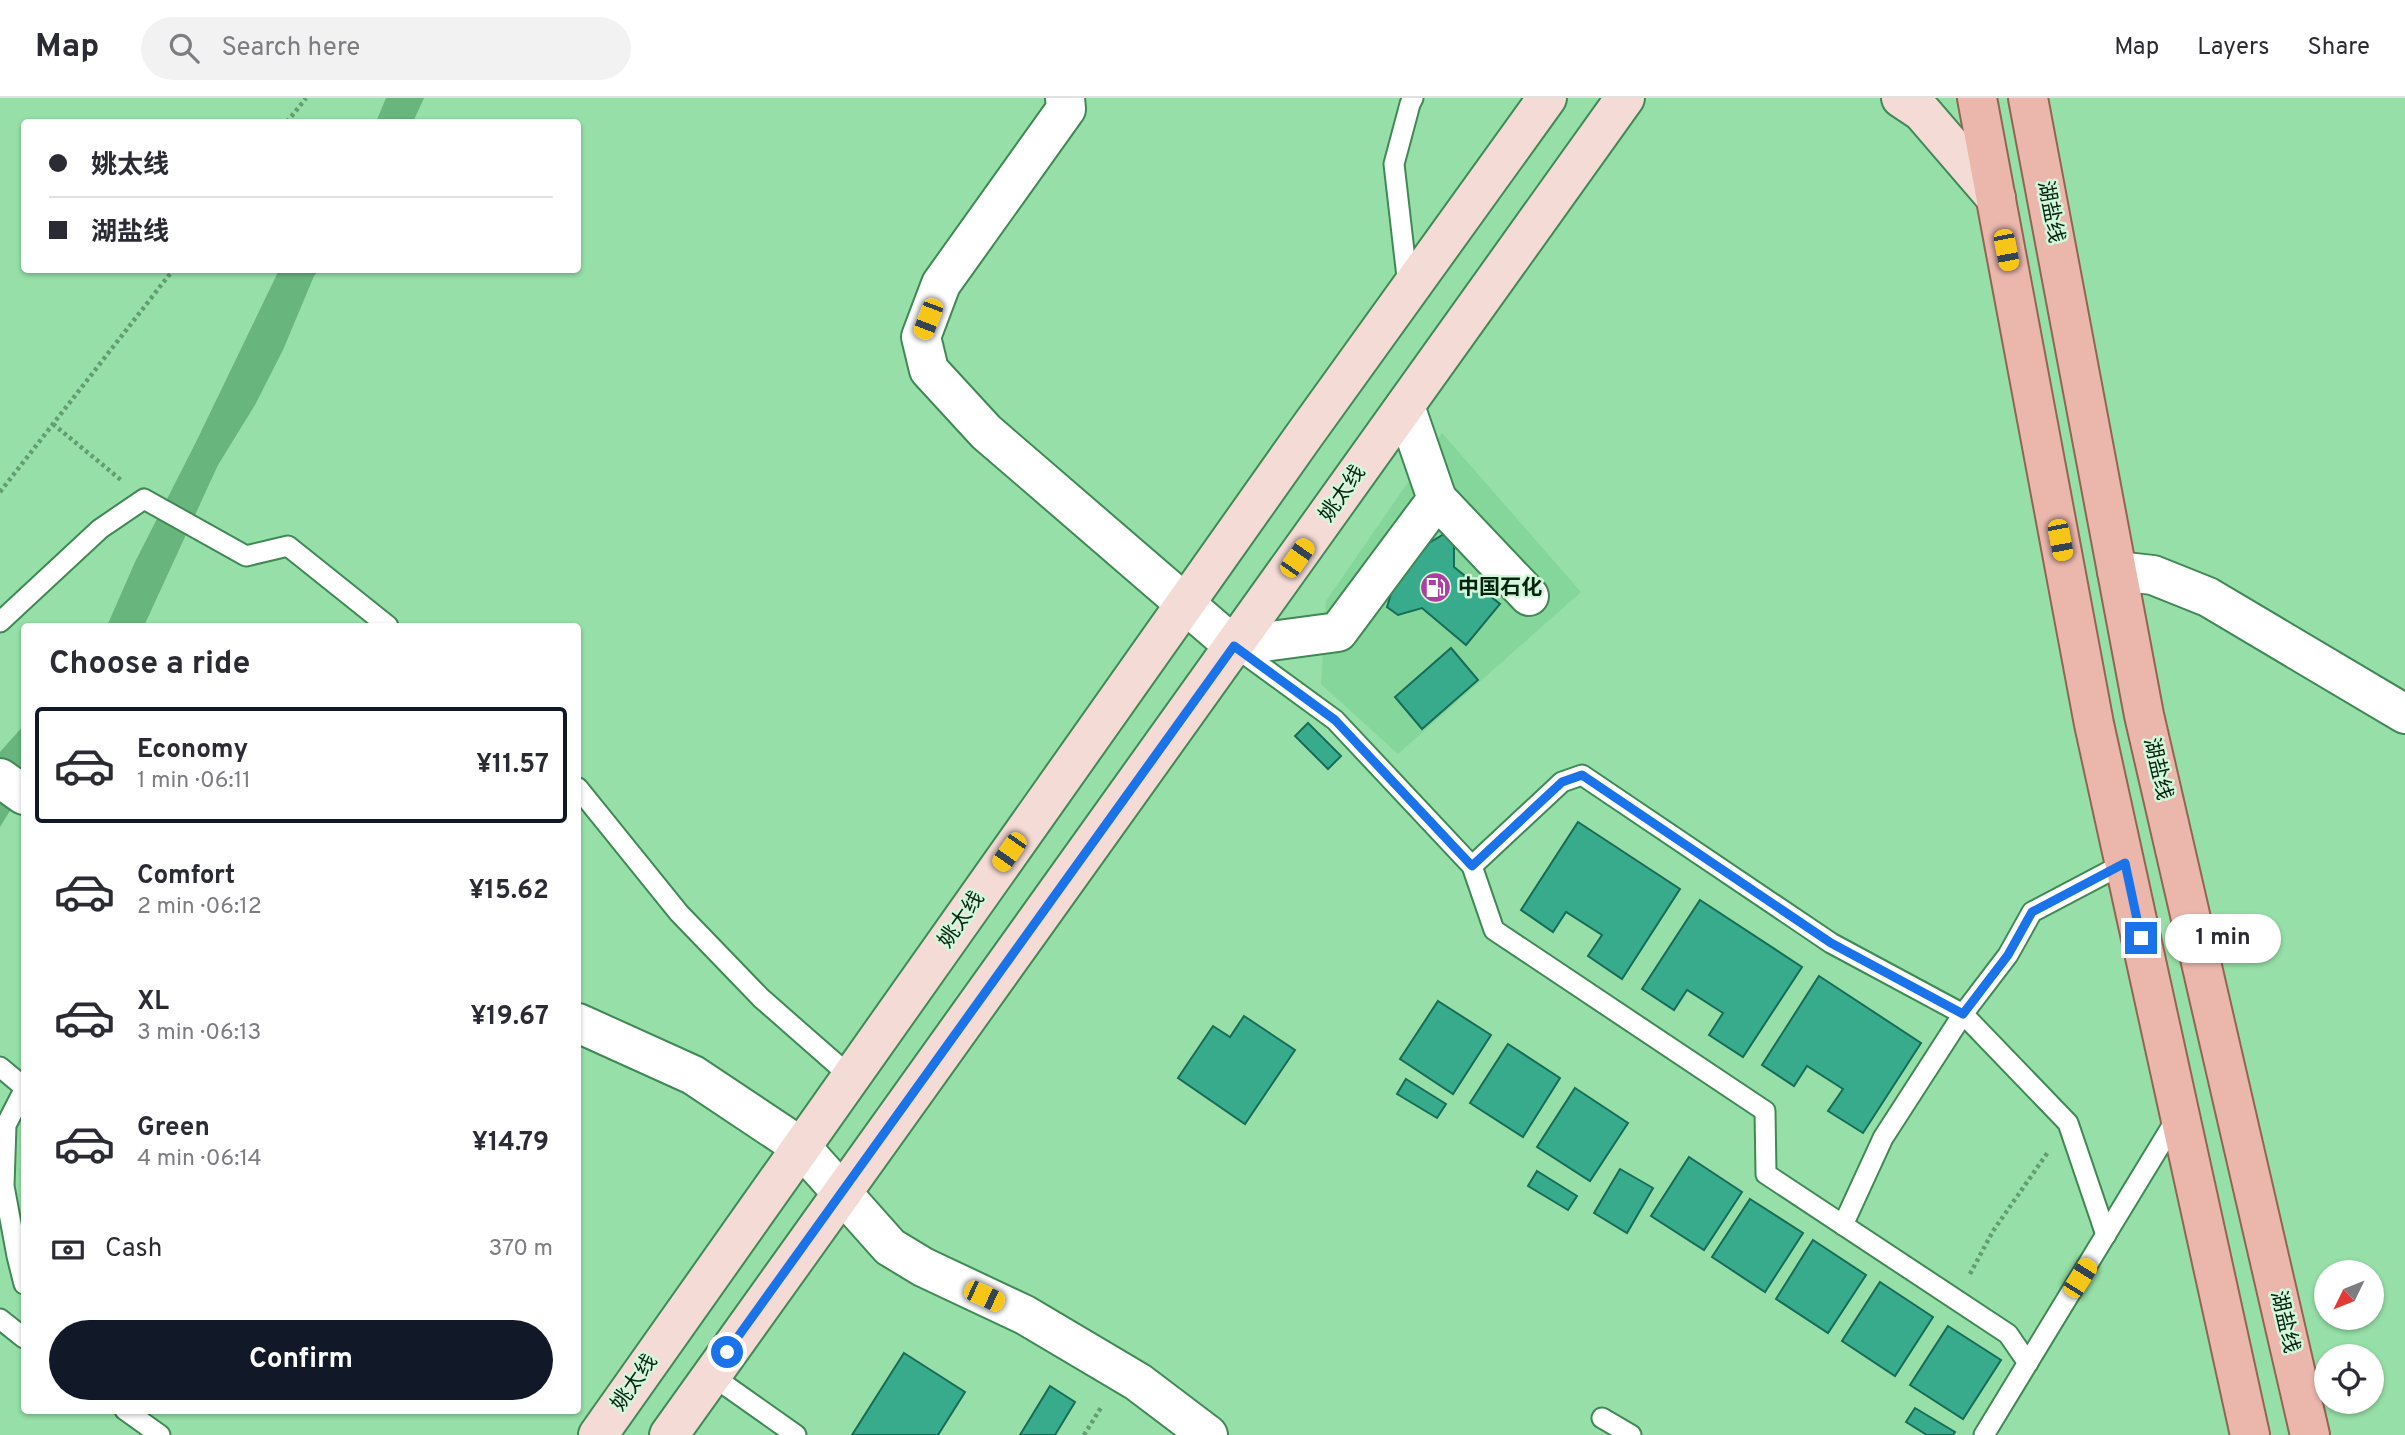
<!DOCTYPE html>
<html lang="en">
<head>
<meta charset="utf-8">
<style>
	body { margin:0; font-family:Overpass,"Noto Sans SC",sans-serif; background:#f2f2f3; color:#2b2b33; height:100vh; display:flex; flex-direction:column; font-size:26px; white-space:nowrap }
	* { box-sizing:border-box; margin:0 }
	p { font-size:23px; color:#7c7c81 }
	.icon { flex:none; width:38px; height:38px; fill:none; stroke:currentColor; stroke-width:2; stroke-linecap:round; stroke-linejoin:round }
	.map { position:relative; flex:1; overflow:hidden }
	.details { position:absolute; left:21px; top:525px; width:560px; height:791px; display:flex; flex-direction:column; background:#fff; border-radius:7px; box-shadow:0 2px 5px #0004 }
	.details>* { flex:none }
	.guide { position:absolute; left:21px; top:21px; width:560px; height:154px; border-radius:7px; box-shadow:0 2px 5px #0004; display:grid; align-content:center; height:154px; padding:0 28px; background:#fff }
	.needle { width:46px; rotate:227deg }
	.fabs { position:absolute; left:2314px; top:1162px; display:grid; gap:14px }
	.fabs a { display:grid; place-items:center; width:70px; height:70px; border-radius:50%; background:#fff; box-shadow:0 2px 5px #0004; font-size:35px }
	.end { position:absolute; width:32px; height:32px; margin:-16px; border:9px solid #1a73e8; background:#fff; box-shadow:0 0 0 4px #fff }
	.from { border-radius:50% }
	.bubble { position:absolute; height:49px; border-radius:24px; background:#fff; box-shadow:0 2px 5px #0004; font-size:23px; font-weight:700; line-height:49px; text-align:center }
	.car { position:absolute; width:21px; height:42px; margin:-21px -10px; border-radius:9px; box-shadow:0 0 5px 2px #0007; background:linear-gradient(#f5c518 24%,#345 0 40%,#f5c518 0 76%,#345 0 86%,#f5c518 0) }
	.guide b { display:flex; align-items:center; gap:24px; height:66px; font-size:26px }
	.guide b+b { border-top:2px solid #e1e1e2 }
	.guide i { width:18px; height:18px; background:#2b2b33 }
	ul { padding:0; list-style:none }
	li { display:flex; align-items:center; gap:21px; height:116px; margin:0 14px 10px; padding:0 14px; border:4px solid transparent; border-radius:7px }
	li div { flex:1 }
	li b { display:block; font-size:26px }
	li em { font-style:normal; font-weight:700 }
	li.active { border-color:#111827 }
	li>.icon { width:63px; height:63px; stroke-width:1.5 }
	h2 { padding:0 28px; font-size:32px; line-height:84px }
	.pay { display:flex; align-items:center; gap:18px; height:77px; padding:0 28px; font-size:26px }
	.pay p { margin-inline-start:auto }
	.cta { display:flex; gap:14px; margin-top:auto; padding:14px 28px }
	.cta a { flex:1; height:80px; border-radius:42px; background:#111827; color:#fff; font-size:28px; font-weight:700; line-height:80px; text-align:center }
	header { display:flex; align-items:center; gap:42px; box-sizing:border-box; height:98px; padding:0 35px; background:#fff; border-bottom:2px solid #e1e1e2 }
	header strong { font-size:33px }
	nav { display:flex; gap:38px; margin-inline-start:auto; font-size:24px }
	.search { width:490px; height:63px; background:#f2f2f3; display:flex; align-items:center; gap:18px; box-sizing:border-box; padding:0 24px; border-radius:38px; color:#7c7c81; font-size:26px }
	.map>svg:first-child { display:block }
	.built { fill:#85d69a }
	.water { fill:#68b57d }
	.building { fill:#38ab8c; stroke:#176c57; stroke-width:2 }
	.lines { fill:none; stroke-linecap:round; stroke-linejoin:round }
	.service-casing { stroke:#408855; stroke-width:23 }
	.minor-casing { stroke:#408855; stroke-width:42 }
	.secondary-casing { stroke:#408855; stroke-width:42 }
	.primary-casing { stroke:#926553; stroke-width:42 }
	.path { stroke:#639d72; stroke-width:4.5; stroke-dasharray:3.5 3.5; stroke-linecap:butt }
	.service { stroke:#fff; stroke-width:19 }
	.minor { stroke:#fff; stroke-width:38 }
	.secondary { stroke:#f5dbd6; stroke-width:38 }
	.primary { stroke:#ebb7ad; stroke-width:38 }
	.route { stroke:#1a73e8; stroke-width:9 }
	.labels { text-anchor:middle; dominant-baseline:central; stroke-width:5; stroke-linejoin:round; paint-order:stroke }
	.street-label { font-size:21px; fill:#062510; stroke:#d3f7da }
	.poi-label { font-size:21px; font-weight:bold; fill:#062510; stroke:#d3f7da; text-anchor:start }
</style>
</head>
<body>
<header>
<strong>Map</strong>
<div class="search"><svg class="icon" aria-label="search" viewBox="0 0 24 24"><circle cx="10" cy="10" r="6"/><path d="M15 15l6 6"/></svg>Search here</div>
<nav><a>Map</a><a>Layers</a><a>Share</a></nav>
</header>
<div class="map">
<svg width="2405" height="1337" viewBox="0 0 2405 1337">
	<rect width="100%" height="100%" fill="#96dfa8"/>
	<polygon class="built" points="1442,335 1581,494 1398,656 1321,586 1326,503"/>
	<g class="water">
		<polygon points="386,0 424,0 413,24 376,24"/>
		<polygon points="279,172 319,172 314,178 283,252 255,307 218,367 144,528 107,528 135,464 196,344"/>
		<polygon points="24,627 24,690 0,729 0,654"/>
	</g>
	<g class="building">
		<polygon points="1444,436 1454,447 1454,469 1500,506 1466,547 1422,510 1398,517 1387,509 1393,489 1429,445"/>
		<polygon points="1451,550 1478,582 1422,631 1395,599"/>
		<polygon points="1308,625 1341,658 1328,671 1295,638"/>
		<polygon points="1578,724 1680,791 1622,881 1588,858 1602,837 1566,814 1553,834 1521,812"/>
		<polygon points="1700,802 1802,869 1743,959 1709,937 1723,915 1687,892 1674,912 1642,891"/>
		<polygon points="1819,878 1921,945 1863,1035 1828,1013 1843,991 1807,968 1794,988 1762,967"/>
		<polygon points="1438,903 1491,937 1453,996 1400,961"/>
		<polygon points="1244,918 1295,952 1245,1026 1178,980 1213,928 1230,939"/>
		<polygon points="1508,946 1560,980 1523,1039 1470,1005"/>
		<polygon points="1406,981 1446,1006 1437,1020 1397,996"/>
		<polygon points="1575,990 1628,1025 1590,1083 1537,1049"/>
		<polygon points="1689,1059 1742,1094 1704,1152 1651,1118"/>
		<polygon points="1620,1071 1653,1090 1627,1135 1594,1115"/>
		<polygon points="1537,1073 1577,1098 1568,1112 1528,1088"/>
		<polygon points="1750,1101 1803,1135 1765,1194 1712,1159"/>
		<polygon points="1813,1142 1866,1177 1828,1235 1776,1201"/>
		<polygon points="1880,1184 1933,1219 1895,1278 1842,1243"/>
		<polygon points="1948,1228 2001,1262 1963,1321 1910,1287"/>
		<polygon points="904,1255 965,1294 938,1337 852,1337"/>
		<polygon points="1050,1288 1075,1304 1055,1337 1020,1337"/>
		<polygon points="1915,1310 1955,1334 1953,1337 1927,1337 1906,1324"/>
	</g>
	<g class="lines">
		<defs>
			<g id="service">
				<polyline points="1408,188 1394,66 1410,6 1413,0"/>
				<polyline points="0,524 100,431 144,401 246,458 288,448 388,528"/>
				<polyline points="1235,549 1335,622 1472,768 1494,832 1765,1013 1766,1076 2008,1236 2028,1265"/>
				<polyline points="578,690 679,815 761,900 851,979"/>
				<polyline points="1472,768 1562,684 1582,677 1831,845 1963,916 2068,1025 2106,1137"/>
				<polyline points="0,969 24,989"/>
				<polyline points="24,992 6,1027 4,1088 17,1158 24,1186"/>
				<polyline points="1843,1127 1883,1040 1963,916 2008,857 2032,814 2125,765"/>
				<polyline points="0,1221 24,1240"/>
				<polyline points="711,1277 796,1337"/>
				<polyline points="125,1312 160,1337"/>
				<polyline points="1602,1320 1631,1337"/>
				<polyline points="1984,1337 2178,1018"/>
			</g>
			<g id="minor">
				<polyline points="1065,0 1066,11 941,186 921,239 929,272 986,334 1234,548 1338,534 1437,401 1405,308"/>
				<polyline points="1437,401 1529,498"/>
				<polyline points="2117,473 2153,477 2208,499 2405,616"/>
				<polyline points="0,680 24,697"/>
				<polyline points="578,925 693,977 801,1049 890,1149 923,1169 1025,1217 1138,1284 1208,1337"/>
			</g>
			<g id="secondary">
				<polyline points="1901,0 1922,14 1996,100"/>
				<polyline points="598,1337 1303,339 1547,0"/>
				<polyline points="669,1337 1625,0"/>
			</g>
			<g id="primary">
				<polyline points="1977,0 2094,626 2250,1337"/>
				<polyline points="2028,0 2144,617 2310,1337"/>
			</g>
		</defs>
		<use href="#service" class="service-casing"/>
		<use href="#minor" class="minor-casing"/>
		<use href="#secondary" class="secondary-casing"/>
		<use href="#primary" class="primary-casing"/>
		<g class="path">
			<polyline points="287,24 306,0"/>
			<polyline points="53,326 121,382"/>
			<polyline points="0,394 173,172"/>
			<polyline points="1970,1176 1993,1133 2048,1054"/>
			<polyline points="1084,1337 1102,1308"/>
		</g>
		<use href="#service" class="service"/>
		<use href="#minor" class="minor"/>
		<use href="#secondary" class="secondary"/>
		<use href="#primary" class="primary"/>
	</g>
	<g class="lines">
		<polyline class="route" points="727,1254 1234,548 1335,622 1472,768 1562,684 1582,677 1831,845 1963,916 2008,857 2032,814 2125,765 2141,840"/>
	</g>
	<defs>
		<symbol id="fuel-disc" viewBox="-11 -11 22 22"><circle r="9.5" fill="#aa40a1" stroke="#d3f7da"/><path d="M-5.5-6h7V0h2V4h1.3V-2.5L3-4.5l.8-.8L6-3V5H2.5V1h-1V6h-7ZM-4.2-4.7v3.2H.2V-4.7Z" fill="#fff"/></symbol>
	</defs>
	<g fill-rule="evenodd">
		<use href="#fuel-disc" x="1418" y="472" width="35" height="35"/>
	</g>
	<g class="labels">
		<g class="street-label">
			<text transform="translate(2050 114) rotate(79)">湖盐线</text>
			<text transform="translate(1343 396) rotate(-55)">姚太线</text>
			<text transform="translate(2157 671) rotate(77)">湖盐线</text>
			<text transform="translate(962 822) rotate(-55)">姚太线</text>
			<text transform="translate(2284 1224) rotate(77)">湖盐线</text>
			<text transform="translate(635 1285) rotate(-55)">姚太线</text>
		</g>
		<g class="poi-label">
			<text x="1458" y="490">中国石化</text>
		</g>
	</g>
</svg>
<div class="fabs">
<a><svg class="needle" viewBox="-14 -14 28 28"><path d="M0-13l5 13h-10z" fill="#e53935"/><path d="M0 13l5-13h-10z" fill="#7c7c81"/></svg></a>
<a><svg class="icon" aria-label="locate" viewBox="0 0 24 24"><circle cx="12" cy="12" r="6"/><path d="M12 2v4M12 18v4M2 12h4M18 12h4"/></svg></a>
</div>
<i class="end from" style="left:727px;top:1254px"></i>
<i class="end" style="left:2141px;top:840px"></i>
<div class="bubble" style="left:2165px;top:816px;width:116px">1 min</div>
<i class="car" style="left:2006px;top:152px;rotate:169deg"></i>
<i class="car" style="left:928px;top:221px;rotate:201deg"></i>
<i class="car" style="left:2060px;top:442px;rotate:169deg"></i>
<i class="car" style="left:1297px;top:460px;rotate:35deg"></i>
<i class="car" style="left:1009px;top:754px;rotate:215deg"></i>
<i class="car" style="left:2080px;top:1180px;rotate:32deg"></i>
<i class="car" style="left:984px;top:1198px;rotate:115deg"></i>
<div class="guide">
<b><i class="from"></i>姚太线</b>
<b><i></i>湖盐线</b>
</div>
<section class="details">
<h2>Choose a ride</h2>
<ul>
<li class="active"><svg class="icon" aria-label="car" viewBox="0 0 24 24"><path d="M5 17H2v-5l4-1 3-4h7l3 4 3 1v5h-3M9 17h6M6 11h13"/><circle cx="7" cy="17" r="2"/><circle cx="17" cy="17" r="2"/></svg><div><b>Economy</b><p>1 min · 06:11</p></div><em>¥11.57</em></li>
<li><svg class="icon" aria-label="car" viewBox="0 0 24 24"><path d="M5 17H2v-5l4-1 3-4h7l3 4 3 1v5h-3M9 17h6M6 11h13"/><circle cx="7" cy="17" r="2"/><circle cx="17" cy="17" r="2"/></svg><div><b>Comfort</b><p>2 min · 06:12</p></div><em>¥15.62</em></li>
<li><svg class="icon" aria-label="car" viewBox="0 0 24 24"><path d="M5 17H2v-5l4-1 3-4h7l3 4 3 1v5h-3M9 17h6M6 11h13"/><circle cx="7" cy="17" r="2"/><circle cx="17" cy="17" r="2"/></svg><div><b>XL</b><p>3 min · 06:13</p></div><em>¥19.67</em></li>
<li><svg class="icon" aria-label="car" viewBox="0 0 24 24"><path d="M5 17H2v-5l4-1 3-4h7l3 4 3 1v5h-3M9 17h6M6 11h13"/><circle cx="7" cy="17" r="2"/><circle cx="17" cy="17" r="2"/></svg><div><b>Green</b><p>4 min · 06:14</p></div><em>¥14.79</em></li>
</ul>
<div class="pay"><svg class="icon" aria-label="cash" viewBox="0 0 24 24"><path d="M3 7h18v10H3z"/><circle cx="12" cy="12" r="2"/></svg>Cash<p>370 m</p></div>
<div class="cta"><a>Confirm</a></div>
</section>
</div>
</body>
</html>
